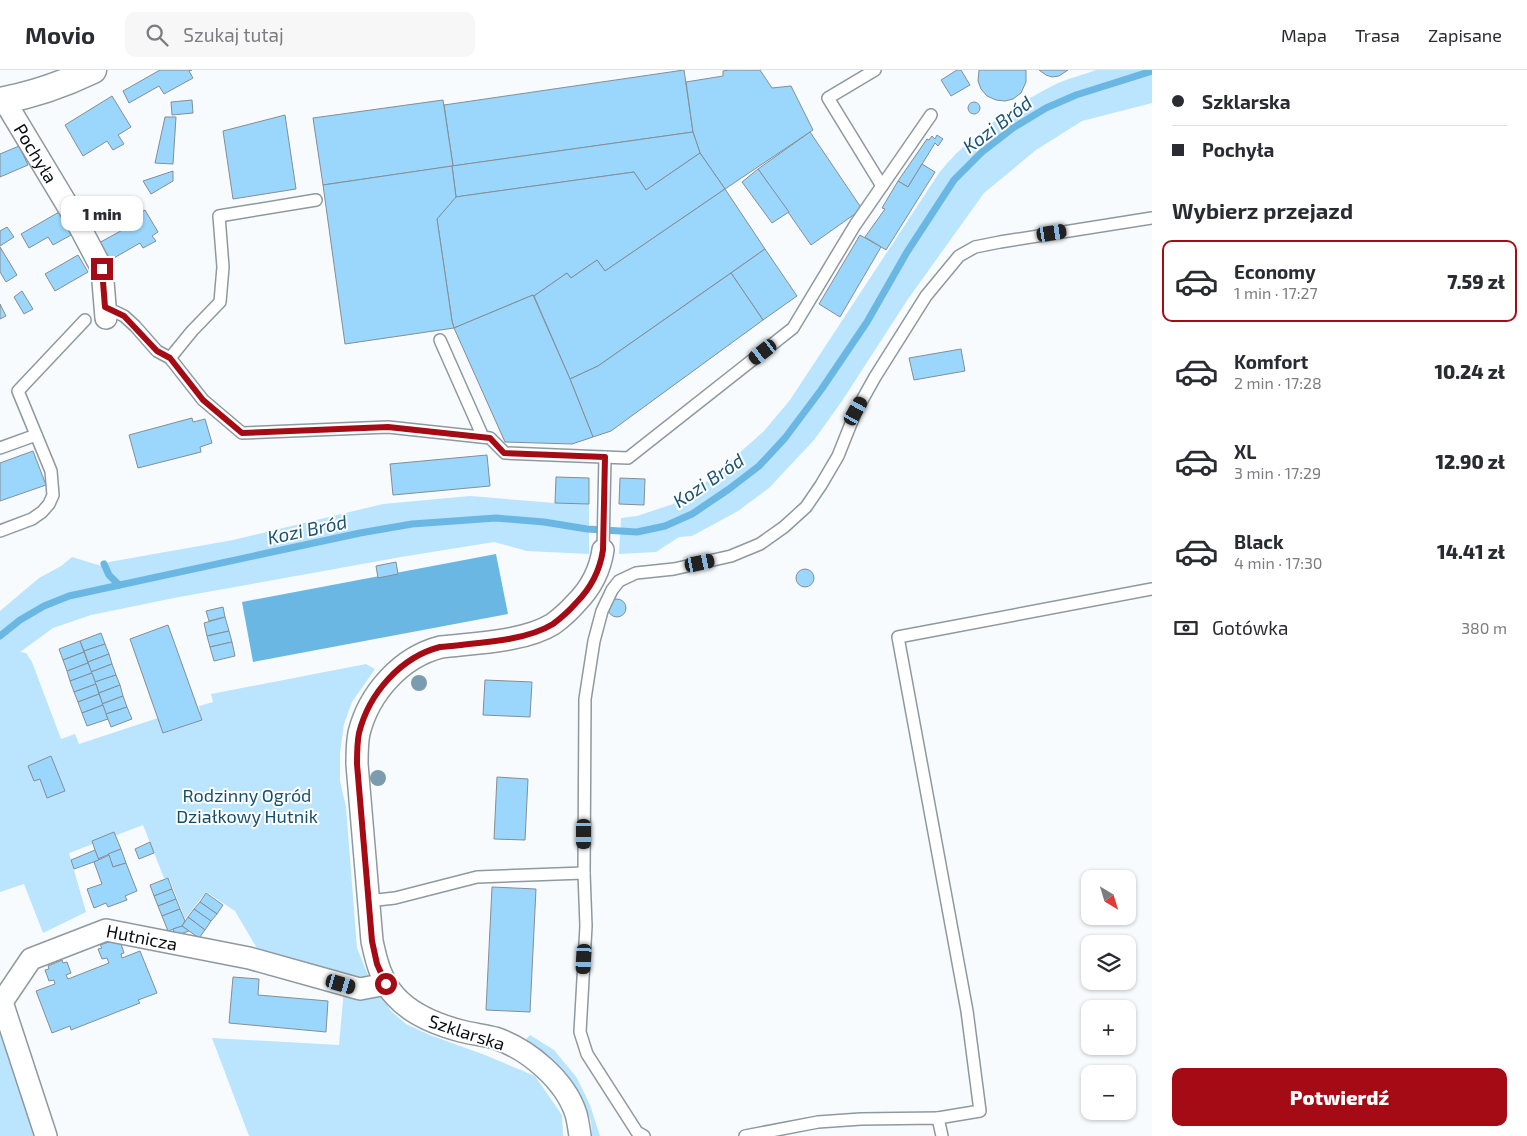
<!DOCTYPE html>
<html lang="pl">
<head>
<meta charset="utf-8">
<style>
	body { margin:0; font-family:"Exo 2",sans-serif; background:#f7f7f7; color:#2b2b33; height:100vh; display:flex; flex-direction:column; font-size:19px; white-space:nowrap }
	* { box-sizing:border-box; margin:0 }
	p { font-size:16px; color:#7c7c81 }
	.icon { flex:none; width:28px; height:28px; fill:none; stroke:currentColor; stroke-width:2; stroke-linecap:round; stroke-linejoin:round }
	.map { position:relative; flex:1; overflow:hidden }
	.side { display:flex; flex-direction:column; background:#fff; width:375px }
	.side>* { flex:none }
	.top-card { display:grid; align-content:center; height:110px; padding:0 20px; background:#fff }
	.needle { width:32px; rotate:142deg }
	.fabs { position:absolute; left:1081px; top:800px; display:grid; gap:10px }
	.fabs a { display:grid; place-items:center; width:55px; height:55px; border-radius:10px; background:#fff; box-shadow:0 1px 4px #0004; font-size:25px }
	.end { position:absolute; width:22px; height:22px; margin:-11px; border:6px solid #a40b15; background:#fff; box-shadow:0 0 0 2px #fff }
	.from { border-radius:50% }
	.bubble { position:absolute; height:35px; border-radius:10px; background:#fff; box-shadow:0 1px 4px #0004; font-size:16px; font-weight:800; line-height:35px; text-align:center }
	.car { position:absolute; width:15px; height:30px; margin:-15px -8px; border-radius:6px; box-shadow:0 0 4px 1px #0007; background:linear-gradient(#222 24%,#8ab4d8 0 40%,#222 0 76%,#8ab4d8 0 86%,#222 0) }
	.top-card b { display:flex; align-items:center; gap:18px; height:48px; font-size:19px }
	.top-card b+b { border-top:1px solid #e1e1e2 }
	.top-card i { width:12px; height:12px; background:#2b2b33 }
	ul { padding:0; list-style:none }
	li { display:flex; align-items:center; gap:15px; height:82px; margin:0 10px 8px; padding:0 10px; border:2px solid transparent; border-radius:10px }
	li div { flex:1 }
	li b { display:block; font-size:19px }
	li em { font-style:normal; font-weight:800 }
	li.current { border-color:#a40b15 }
	li>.icon { width:45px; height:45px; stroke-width:1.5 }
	h2 { padding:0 20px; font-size:22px; line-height:60px }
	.pay { display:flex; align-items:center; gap:12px; height:55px; padding:0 20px; font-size:19px }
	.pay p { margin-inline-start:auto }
	.action { display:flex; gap:10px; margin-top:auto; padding:10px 20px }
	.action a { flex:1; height:58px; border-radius:10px; background:#a40b15; color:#fff; font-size:20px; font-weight:800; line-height:58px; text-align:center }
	header { display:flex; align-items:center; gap:30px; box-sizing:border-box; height:70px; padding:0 25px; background:#fff; border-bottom:1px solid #e1e1e2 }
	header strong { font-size:24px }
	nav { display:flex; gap:28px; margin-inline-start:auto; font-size:18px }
	.search { width:350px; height:45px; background:#f7f7f7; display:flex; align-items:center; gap:12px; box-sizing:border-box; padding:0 18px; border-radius:10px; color:#7c7c81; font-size:19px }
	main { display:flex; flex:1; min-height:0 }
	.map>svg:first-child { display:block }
	.green { fill:#bbe4fe }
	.water { fill:#6bb7e4 }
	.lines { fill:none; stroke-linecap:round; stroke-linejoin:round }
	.stream { stroke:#6bb7e4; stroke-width:7 }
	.building { fill:#9bd6fc; stroke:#848e95 }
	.service-casing { stroke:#8e999f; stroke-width:14 }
	.minor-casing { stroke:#8e999f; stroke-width:24 }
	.tertiary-casing { stroke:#8e999f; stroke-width:29 }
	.service { stroke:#fff; stroke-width:11 }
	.minor { stroke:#fff; stroke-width:21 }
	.tertiary { stroke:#fff; stroke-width:26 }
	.tree { fill:#7a9cae }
	.route { stroke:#a40b15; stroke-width:6 }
	.labels { text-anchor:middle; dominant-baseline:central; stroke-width:4; stroke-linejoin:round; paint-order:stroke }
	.street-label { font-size:18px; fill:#0a0d10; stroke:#fff }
	.park-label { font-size:18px; fill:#134f6d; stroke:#fff }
	.water-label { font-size:19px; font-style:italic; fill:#195372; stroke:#fff }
</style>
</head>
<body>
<header>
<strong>Movio</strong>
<div class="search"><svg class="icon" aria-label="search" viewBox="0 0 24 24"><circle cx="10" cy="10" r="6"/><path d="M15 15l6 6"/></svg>Szukaj tutaj</div>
<nav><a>Mapa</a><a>Trasa</a><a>Zapisane</a></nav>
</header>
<main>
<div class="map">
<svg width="1152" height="1066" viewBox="0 0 1152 1066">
	<rect width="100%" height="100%" fill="#f7fbfe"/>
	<g class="green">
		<path d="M1096 0H1152V33L1082 51 1036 80 984 123 908 229 842 331 814 370 769 418 738 441 692 466 679 467 656 482 619 484 621 448 637 446 673 434 709 410 764 361 790 330 939 103C969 65 1013 36 1056 14 1069 8 1083 5 1096 0Z"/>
		<polygon points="470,426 555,433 589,434 589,484 527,481 494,472 401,487 179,527 91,545 53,558 20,582 26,583 32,592 61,669 75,664 79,674 158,648 164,663 201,650 199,636 213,632 211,624 366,594 375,599 352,632 344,654 340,683 340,711 346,737 357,878 368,905 382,928 391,941 406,954 430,965 485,985 535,1006 562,1045 563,1066 249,1066 212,968 339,975 345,908 262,887 235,841 206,822 185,849 169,808 164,808 143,755 69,783 86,842 43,863 24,814 0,822 0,541 39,508 61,496 72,487 101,496 109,492 233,470 383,434"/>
		<polygon points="0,956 35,1066 0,1066"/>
		<polygon points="530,965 554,980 577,1008 590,1035 600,1066 592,1066 591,1051 580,1025 563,1001 548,986 524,971"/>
	</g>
	<polygon class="water" points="496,484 508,544 253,592 242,532"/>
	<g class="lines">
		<g class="stream">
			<polyline points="104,494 109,505 119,515"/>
			<polyline points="0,566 20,550 44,536 69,526 360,463 412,454 496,448 544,452 587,459 637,462 665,456 692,444 729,419 759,396 785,368 821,320 867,252 907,182 954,110 982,82 1013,58 1046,38 1076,25 1152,1"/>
		</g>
	</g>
	<g class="building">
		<polygon points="160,0 192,0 189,1 193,8 164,24 159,16 129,33 123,21"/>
		<polygon points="684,0 693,62 453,96 444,35"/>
		<polygon points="729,0 760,0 772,18 791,16 813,60 725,119 700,83 693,62 686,12 723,6 723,1"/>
		<polygon points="957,0 961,0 970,15 951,26 941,10"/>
		<polygon points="979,0 1026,0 1026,12 1021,23 1013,29 1005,31 996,30 987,26 981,19 978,11"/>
		<polygon points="1039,0 1068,0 1059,6 1052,7 1046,5"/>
		<polygon points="112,26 131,57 118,65 124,74 113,80 107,71 83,86 65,55"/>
		<polygon points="192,30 193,43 172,45 171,32"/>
		<polygon points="443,30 453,96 323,115 313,48"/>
		<circle cx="974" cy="38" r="6"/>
		<polygon points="285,45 296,119 233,129 223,61"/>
		<polygon points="165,47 176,47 173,94 155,93"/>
		<polygon points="693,62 700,83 646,120 634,102 456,127 452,96"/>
		<polygon points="810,62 862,139 811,175 758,99"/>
		<polygon points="937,65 943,69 938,76 935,73 908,117 898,111 927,69 929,70 932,66 935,69"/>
		<polygon points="19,76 28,95 0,107 0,84"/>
		<polygon points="700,83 725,119 605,201 597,190 571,208 567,203 534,226 533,225 454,258 452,251 437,149 455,127 634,102 646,120"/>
		<polygon points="922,94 935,102 886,180 865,167 885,139 882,138 898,111 908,117"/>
		<polygon points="452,96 456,127 437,149 452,251 454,258 345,274 323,115"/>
		<polygon points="758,99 789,142 772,153 742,112"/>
		<polygon points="173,101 173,111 151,124 143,111"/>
		<polygon points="725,119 765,179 598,296 570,309 534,226 567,203 571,208 597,190 605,201"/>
		<polygon points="145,140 158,162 152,166 156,171 143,178 140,173 107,192 97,174 128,157 125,152"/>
		<polygon points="59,142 71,165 53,175 48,167 29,178 21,164"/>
		<polygon points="7,157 14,167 0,176 0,161"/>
		<polygon points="860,165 881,177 840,247 819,234"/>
		<polygon points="0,177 17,205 6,212 0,202"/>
		<polygon points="765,179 797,226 763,250 731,203"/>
		<polygon points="78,185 88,202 55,221 45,204"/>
		<polygon points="731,203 763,250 611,361 593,367 570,309 598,296"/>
		<polygon points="22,221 33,239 24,244 14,227"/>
		<polygon points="533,225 570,309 593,367 572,374 505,372 454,258"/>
		<polygon points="0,234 6,246 0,249"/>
		<polygon points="961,279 965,301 914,310 909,288"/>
		<polygon points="192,348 193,352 205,349 212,373 200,377 201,382 138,398 129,365"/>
		<polygon points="33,381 46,415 0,431 0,393"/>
		<polygon points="487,385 490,416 393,425 390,394"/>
		<polygon points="556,407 589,408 589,434 555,433"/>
		<polygon points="620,408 645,409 644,435 619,434"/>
		<polygon points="396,492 398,504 378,508 376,496"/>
		<circle cx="805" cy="508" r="9"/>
		<circle cx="617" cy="538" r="9"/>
		<polygon points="223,537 225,547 209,551 206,541"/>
		<polygon points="225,547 229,561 207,566 204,553"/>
		<polygon points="168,555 202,650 163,663 130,569"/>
		<polygon points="229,561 232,572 210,577 207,566"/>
		<polygon points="101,563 105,574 84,581 80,571"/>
		<polygon points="80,571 84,582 63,590 59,579"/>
		<polygon points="232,572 235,586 214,591 210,577"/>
		<polygon points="105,574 109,584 88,592 84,581"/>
		<polygon points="84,582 88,593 67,601 63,590"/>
		<polygon points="109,584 112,594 91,602 88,592"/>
		<polygon points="88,593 92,603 70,611 67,601"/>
		<polygon points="112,594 116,605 95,612 91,602"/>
		<polygon points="92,603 96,614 74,622 70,611"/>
		<polygon points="116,605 120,615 99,623 95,612"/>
		<polygon points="485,610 532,612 530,647 483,645"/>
		<polygon points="96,614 99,624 78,632 74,622"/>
		<polygon points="120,615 123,626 102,634 99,623"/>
		<polygon points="99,624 103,635 82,643 78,632"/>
		<polygon points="123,626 127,637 106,644 102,634"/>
		<polygon points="103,635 108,649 87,656 82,643"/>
		<polygon points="127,637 132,649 111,657 106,644"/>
		<polygon points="51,686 65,721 47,728 40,709 34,711 28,696"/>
		<polygon points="497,707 528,709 525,770 494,769"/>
		<polygon points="114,762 121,779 98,789 92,771"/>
		<polygon points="150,772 154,783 139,789 135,779"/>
		<polygon points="121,779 126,793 113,797 108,784"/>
		<polygon points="95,780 99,790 74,799 71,790"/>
		<polygon points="109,785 113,797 126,793 137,821 125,826 127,830 108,837 106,833 94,838 87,819 102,814 94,792"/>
		<polygon points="168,808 172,819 154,826 150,815"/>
		<polygon points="492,817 536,819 530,942 486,940"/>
		<polygon points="172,819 176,829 158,836 154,826"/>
		<polygon points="206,823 223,835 217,844 200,832"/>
		<polygon points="176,829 180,839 162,846 158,836"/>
		<polygon points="200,832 217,844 211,851 194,839"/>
		<polygon points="180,839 185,851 182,856 168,861 162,846"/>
		<polygon points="194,839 211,851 205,860 188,847"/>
		<polygon points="188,847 205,860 199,868 182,856"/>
		<polygon points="182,856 189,861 175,866 173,859"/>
		<polygon points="115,870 120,871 124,883 121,884 122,888 140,881 157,923 138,930 140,933 71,960 70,956 52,963 36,921 55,914 54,910 49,911 45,900 49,899 48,896 62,890 63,893 67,892 71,903 66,905 68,909 109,893 107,888 102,889 98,879 102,878 100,875"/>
		<polygon points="233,907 259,909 258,925 328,931 326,962 229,953"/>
	</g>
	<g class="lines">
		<defs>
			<g id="service">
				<polyline points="875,0 828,28 882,116"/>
				<polyline points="105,237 124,246 135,256 157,281 170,288 203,330 242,363 388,357 490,368 505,383 628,388 793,258 855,155 931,45"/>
				<polyline points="440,270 483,367"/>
				<polyline points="170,288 192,261 220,232 223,197 219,146 316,130"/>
				<polyline points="0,378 36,365"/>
				<polyline points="0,461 32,449 42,442 49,434 53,425 51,401 18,321 85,250"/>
				<polyline points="603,480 605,387"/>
				<polyline points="368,831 395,828 477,807 584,803"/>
				<polyline points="938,1048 980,1041 967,941 898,567 1152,519"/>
				<polyline points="644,1066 637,1062 587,984 580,962 586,856 584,803 585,629 594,571 602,541 612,520 619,511 636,503 674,499 731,486 760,474 784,457 806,437 821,415 838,386 856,341 875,307 926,226 959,186 975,177 1000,172 1152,148"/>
				<polyline points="745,1066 818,1052 861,1049 938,1048 942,1066"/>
			</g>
			<g id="minor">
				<path id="s1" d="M4 30 75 148 102 199 106 248"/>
				<path id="s2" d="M46 1066 2 932 31 889 106 860 249 888 360 919 386 914"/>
				<path d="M580 1066C579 1059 578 1051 576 1044 565 1010 528 979 495 968 484 965 472 964 461 961 438 955 412 945 395 926 381 911 376 890 372 871L357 694C357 683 357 673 359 663 369 623 401 587 441 577 474 573 524 572 553 554 561 548 569 541 576 533 590 519 600 500 603 480"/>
			</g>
			<path id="tertiary" d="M0 31C32 25 64 14 93 0"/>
		</defs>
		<use href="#service" class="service-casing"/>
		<use href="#minor" class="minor-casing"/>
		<use href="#tertiary" class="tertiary-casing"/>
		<use href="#service" class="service"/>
		<use href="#minor" class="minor"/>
		<use href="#tertiary" class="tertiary"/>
	</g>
	<g class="tree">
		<circle cx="419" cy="613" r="8"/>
		<circle cx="378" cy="708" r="8"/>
	</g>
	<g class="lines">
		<path class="route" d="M102 199 105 237 124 246 157 281 170 288 203 330 242 363 388 357 490 368 504 383 605 387 603 480C600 500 590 519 576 533 569 541 561 548 553 554 524 572 474 573 440 577 401 587 369 623 359 663 357 673 357 683 357 694L372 871 377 894 386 914"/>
	</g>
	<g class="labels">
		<g class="street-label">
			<text stroke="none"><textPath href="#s1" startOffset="62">Pochyła</textPath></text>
			<text stroke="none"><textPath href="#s2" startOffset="310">Hutnicza</textPath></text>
			<text transform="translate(467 962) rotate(18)">Szklarska</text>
		</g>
		<g class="park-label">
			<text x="247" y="725">Rodzinny Ogród<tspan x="247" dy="21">Działkowy Hutnik</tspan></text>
		</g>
		<g class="water-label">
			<text transform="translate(997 54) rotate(-37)">Kozi Bród</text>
			<text transform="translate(708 410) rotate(-34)">Kozi Bród</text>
			<text transform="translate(307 459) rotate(-12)">Kozi Bród</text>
		</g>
	</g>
</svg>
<div class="fabs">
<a><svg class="needle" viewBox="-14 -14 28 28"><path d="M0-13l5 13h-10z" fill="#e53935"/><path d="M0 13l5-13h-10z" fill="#7c7c81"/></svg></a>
<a><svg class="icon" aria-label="layers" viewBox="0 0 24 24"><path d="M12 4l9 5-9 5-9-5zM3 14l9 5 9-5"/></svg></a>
<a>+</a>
<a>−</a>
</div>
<i class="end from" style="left:386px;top:914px"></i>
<i class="end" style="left:102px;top:199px"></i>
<div class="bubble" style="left:61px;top:126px;width:82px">1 min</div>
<i class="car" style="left:1052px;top:163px;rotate:81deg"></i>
<i class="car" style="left:763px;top:282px;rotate:232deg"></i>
<i class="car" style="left:856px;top:341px;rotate:29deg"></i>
<i class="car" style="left:700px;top:493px;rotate:78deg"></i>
<i class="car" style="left:584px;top:764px;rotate:180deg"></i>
<i class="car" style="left:584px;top:889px;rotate:183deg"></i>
<i class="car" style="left:341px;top:914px;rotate:106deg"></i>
</div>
<section class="side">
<div class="top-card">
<b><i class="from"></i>Szklarska</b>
<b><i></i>Pochyła</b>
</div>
<h2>Wybierz przejazd</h2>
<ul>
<li class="current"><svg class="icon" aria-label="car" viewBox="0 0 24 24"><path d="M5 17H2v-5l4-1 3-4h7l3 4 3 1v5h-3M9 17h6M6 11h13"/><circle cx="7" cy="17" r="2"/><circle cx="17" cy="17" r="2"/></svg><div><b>Economy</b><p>1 min · 17:27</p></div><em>7.59 zł</em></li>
<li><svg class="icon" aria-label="car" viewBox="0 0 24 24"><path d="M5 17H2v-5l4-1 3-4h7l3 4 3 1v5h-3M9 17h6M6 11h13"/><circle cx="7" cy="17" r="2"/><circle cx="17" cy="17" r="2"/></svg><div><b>Komfort</b><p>2 min · 17:28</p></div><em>10.24 zł</em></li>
<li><svg class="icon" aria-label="car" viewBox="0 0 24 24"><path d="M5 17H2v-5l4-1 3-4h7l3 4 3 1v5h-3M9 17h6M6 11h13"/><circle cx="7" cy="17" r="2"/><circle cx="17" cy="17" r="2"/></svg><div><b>XL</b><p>3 min · 17:29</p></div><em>12.90 zł</em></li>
<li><svg class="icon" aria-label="car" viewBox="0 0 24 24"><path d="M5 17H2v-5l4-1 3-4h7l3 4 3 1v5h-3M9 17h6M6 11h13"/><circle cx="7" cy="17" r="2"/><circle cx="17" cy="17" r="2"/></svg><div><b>Black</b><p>4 min · 17:30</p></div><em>14.41 zł</em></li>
</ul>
<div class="pay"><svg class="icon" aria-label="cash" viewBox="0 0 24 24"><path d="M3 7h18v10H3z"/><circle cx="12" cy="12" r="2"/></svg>Gotówka<p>380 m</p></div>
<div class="action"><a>Potwierdź</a></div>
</section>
</main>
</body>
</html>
